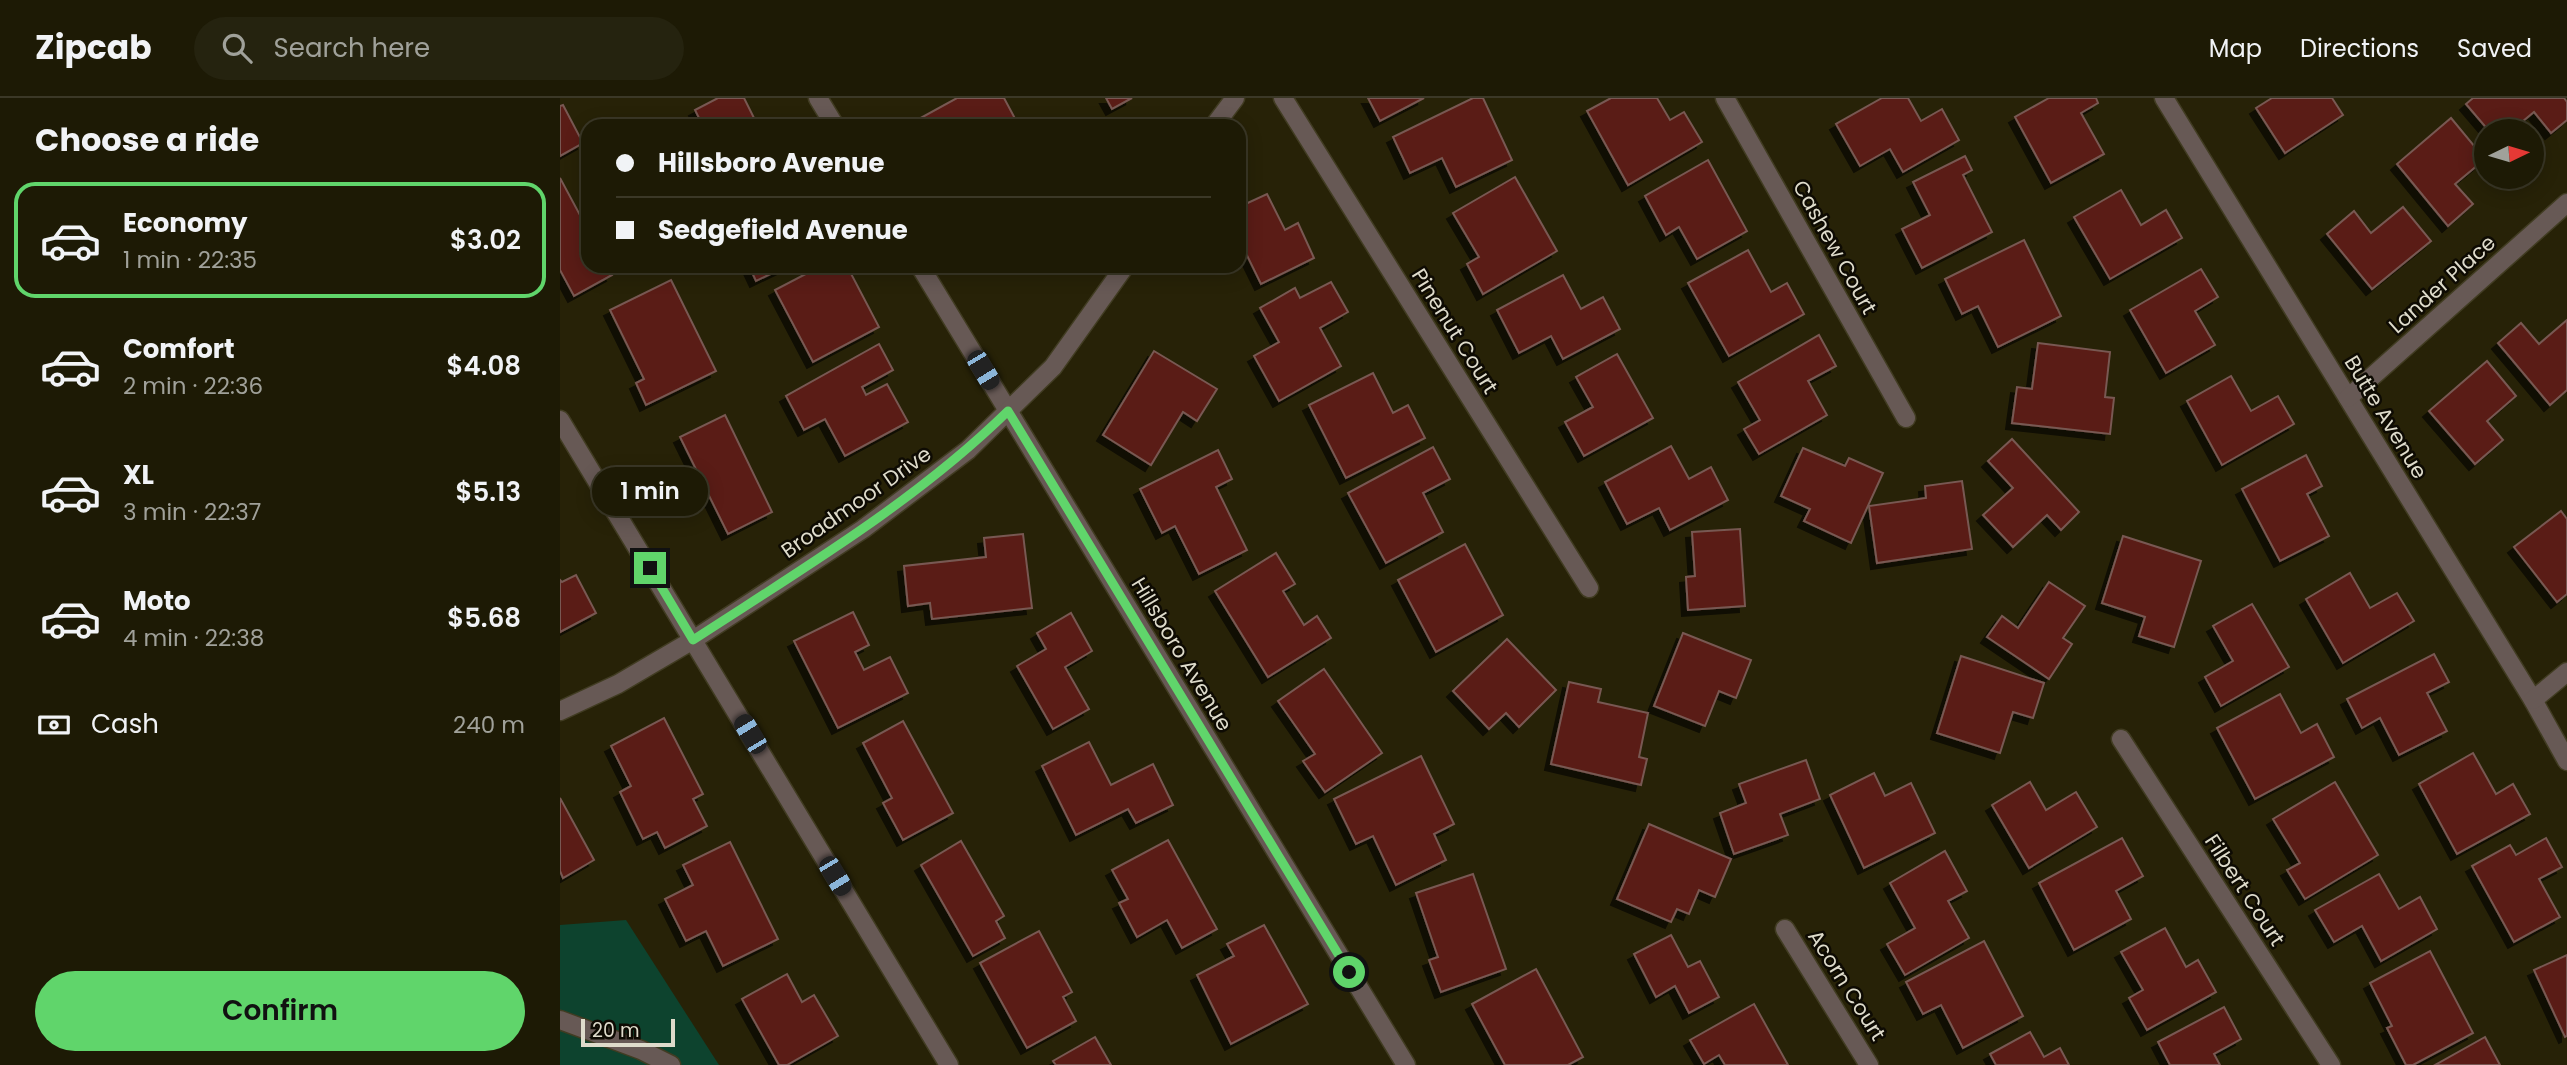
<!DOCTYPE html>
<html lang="en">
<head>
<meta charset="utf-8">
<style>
	body { margin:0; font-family:Poppins,sans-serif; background:#25230f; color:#f1f3f6; height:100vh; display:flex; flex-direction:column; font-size:26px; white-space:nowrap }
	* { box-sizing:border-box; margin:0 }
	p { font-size:23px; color:#a0a19a }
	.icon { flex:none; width:38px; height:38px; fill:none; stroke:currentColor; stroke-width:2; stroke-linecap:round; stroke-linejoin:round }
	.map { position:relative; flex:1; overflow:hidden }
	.panel { display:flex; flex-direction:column; background:#1d1a05; width:560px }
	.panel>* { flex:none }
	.banner { position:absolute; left:21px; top:21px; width:665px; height:154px; border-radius:21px; box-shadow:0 4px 18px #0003,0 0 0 2px #3b3827; display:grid; align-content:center; height:154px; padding:0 35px; background:#1d1a05 }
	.needle { width:46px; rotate:85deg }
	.controls { position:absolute; left:1914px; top:21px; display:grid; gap:14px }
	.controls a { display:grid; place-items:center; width:70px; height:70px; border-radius:50%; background:#1d1a05; box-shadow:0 4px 18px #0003,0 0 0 2px #3b3827; font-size:35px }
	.scale { position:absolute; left:21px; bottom:18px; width:94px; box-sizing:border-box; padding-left:7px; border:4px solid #dedbcb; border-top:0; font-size:19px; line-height:24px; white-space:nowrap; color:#dedbcb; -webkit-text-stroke:5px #0e0b03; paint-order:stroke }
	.end { position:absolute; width:32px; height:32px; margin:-16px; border:9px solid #60d56b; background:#111; box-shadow:0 0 0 4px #111 }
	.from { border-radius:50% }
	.bubble { position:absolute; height:49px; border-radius:24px; background:#1d1a05; box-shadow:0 4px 18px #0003,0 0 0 2px #3b3827; font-size:23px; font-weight:600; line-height:49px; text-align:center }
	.car { position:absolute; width:21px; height:42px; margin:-21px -10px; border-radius:9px; box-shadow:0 0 5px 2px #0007; background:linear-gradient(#222 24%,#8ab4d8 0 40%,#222 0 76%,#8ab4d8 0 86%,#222 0) }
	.banner b { display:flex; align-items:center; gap:24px; height:66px; font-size:26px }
	.banner b+b { border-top:2px solid #3b3827 }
	.banner i { width:18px; height:18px; background:#f1f3f6 }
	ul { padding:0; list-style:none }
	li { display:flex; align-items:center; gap:21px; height:116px; margin:0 14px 10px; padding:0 21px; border:4px solid transparent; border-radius:21px }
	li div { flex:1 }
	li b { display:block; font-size:26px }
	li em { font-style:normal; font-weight:600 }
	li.on { border-color:#60d56b }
	li>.icon { width:63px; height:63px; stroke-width:1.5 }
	h2 { padding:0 35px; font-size:32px; line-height:84px }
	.pay { display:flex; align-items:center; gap:18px; height:77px; padding:0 35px; font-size:26px }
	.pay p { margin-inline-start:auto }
	.button { display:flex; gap:14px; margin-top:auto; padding:14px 35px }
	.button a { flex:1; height:80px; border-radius:42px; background:#60d56b; color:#111; font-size:28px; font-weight:600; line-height:80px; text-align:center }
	header { display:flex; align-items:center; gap:42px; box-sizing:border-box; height:98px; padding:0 35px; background:#1d1a05; border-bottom:2px solid #3b3827 }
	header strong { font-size:33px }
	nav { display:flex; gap:38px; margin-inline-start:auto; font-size:24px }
	.search { width:490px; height:63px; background:#25230f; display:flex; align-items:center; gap:18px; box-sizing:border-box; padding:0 24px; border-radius:38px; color:#a0a19a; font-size:26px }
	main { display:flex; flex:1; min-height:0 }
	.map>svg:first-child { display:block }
	.green { fill:#0d432e }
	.building { fill:#5a1c13; stroke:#785852; stroke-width:2; filter:url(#shadow) }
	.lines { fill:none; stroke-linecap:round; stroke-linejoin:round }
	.minor-casing { stroke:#413c22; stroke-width:21 }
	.minor { stroke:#675955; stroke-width:18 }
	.route { stroke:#60d56b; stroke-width:9 }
	.labels { text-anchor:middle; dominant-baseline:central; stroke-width:5; stroke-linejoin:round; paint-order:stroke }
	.street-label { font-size:21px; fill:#dedbcb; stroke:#0e0b03 }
</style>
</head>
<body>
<header>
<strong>Zipcab</strong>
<div class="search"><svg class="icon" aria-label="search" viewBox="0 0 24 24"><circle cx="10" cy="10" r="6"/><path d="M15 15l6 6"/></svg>Search here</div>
<nav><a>Map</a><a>Directions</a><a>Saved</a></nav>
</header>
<main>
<section class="panel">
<h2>Choose a ride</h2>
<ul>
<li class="on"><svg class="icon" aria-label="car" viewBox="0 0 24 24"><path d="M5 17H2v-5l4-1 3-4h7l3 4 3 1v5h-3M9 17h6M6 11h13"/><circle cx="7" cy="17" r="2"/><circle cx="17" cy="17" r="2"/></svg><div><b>Economy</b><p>1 min · 22:35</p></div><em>$3.02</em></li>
<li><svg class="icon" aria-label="car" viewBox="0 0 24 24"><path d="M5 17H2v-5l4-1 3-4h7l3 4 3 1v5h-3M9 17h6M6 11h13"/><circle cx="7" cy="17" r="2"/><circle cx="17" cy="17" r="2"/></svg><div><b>Comfort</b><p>2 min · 22:36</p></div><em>$4.08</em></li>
<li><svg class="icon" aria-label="car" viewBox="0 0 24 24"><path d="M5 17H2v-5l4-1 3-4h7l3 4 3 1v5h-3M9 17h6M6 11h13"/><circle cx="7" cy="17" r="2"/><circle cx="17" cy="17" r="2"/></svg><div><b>XL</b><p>3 min · 22:37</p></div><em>$5.13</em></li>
<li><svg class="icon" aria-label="car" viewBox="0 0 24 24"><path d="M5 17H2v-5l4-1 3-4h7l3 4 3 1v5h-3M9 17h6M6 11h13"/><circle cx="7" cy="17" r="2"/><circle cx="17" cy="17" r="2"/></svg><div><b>Moto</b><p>4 min · 22:38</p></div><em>$5.68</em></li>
</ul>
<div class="pay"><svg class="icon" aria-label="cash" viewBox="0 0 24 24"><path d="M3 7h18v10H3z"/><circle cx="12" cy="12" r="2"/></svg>Cash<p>240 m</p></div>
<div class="button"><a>Confirm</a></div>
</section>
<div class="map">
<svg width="2007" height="967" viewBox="0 0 2007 967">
	<defs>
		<filter id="shadow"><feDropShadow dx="-6" dy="6" stdDeviation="0" flood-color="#0009"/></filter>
	</defs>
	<rect width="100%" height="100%" fill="#272207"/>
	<polygon class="green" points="66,822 159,967 0,967 0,827"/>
	<g class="building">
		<polygon points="158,0 184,0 198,28 143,28 135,12"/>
		<polygon points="397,0 444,0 459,28 360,28 357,22"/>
		<polygon points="546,0 572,0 552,11"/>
		<polygon points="808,0 864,0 820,23"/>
		<polygon points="913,0 923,0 952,62 896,89 882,60 850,75 833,39"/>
		<polygon points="1051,0 1097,0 1110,22 1124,14 1142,44 1068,87 1027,13"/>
		<polygon points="1322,0 1348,0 1361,23 1382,11 1399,42 1343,74 1330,51 1300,68 1276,26"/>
		<polygon points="1489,0 1536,0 1538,5 1521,15 1544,56 1491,85 1455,19"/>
		<polygon points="1712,0 1772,0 1783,17 1725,55 1696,10"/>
		<polygon points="1913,0 2004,0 2007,4 2007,22 1991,35 1974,14 1951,33 1929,33 1906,6"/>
		<polygon points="3,7 23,45 0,58 0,8"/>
		<polygon points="1891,20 1925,61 1895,86 1913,106 1888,128 1837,66"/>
		<polygon points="1405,58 1412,72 1403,77 1432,134 1362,170 1342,131 1370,117 1353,84"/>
		<polygon points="1148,62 1187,133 1137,161 1119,129 1106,137 1085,98"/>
		<polygon points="955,79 997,153 923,196 907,166 919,159 893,115"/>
		<polygon points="0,80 28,132 28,168 47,168 52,177 14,198 0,172"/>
		<polygon points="1561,92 1581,127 1606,112 1622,140 1550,181 1514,119"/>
		<polygon points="707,96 725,132 738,125 754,160 701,186 679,141 679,109"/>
		<polygon points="1843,109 1871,143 1812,191 1767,136 1794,113 1811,135"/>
		<polygon points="1464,142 1501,218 1438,249 1418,208 1402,216 1385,181"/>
		<polygon points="1188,152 1211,194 1227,185 1244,216 1169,258 1128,185"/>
		<polygon points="189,168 227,168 196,183"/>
		<polygon points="261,168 287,168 319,229 253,264 215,192"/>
		<polygon points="1641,171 1658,199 1635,213 1655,247 1606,275 1570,212"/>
		<polygon points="1003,177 1021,211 1043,199 1060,231 1003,261 991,238 959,255 937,212"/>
		<polygon points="111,182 156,273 86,307 76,285 84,281 50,212"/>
		<polygon points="771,184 788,214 760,230 781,268 719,303 694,258 719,244 700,210 735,190 740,200"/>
		<polygon points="2007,222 2007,292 1990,307 1938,245 1961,225 1979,246"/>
		<polygon points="1259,237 1276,268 1248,283 1267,317 1199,356 1184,331 1200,322 1178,284"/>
		<polygon points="1478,245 1550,254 1545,299 1554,300 1550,336 1452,325 1457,289 1472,291"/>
		<polygon points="319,246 333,272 302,289 306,297 327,286 348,324 285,358 265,321 244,332 226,298"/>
		<polygon points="594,253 657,291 637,323 623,314 591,367 543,337"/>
		<polygon points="1057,256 1093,320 1024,358 1005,324 1033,309 1016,279"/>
		<polygon points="1927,263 1956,298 1927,323 1943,342 1915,366 1869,313"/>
		<polygon points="813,275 833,315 848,307 865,340 786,380 749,307"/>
		<polygon points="1671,278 1691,313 1718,298 1734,326 1662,367 1627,303"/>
		<polygon points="165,317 212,414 168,436 120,339"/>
		<polygon points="1452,341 1519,414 1501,432 1487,417 1453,449 1423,417 1453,390 1428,363"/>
		<polygon points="1111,348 1129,381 1151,369 1168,402 1110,432 1099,410 1067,426 1045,384"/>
		<polygon points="873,349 890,381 863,395 883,434 826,465 788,395"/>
		<polygon points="1243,350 1285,368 1289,360 1323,375 1291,445 1244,423 1250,411 1221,398"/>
		<polygon points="658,352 672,381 656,389 687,452 639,476 615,428 602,435 580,391"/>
		<polygon points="1746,357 1762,388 1747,396 1769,438 1720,463 1682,391"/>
		<polygon points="1402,383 1412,451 1317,465 1309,408 1366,400 1365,388"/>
		<polygon points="2001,413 2007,421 2007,496 1997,504 1954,449"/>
		<polygon points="1180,431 1185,508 1128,512 1126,479 1135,478 1132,434"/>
		<polygon points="463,436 472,510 372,521 370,505 348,508 344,468 426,459 424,440"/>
		<polygon points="1563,438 1641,463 1614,549 1579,538 1585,519 1542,505"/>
		<polygon points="905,446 943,517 876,554 838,482"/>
		<polygon points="716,455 735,486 723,493 744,527 757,518 771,540 708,579 655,493"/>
		<polygon points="1790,475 1810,510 1837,495 1854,523 1783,565 1746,501"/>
		<polygon points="16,477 36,515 0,534 0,482 2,484"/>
		<polygon points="1489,484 1525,508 1503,540 1512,546 1489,581 1427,539 1442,518 1458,530"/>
		<polygon points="1692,506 1729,569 1661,608 1645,579 1673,563 1653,528"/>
		<polygon points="293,514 309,547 295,554 304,572 330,559 348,595 278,630 234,543"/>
		<polygon points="511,515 532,553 505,569 529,611 493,631 457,568 486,551 477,535"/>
		<polygon points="1123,535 1191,562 1176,600 1159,593 1145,628 1094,608"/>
		<polygon points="947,541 996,592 959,629 946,615 929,631 893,593"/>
		<polygon points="1874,556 1889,584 1867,595 1887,633 1839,657 1820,620 1802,630 1787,601"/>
		<polygon points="1401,558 1484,585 1473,620 1453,614 1440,655 1377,635"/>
		<polygon points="764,571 822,655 765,694 743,663 755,656 718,603"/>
		<polygon points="1009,584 1041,591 1038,604 1088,615 1079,659 1087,661 1081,687 991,666"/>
		<polygon points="1720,596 1741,635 1757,626 1774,659 1695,701 1657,630"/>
		<polygon points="104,620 143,696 133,701 147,728 105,750 97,734 83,741 60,694 71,688 51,648"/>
		<polygon points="343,623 393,715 343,742 323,705 332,700 303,645"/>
		<polygon points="529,644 551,687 593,666 613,707 576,725 568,711 516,737 482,668"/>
		<polygon points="1913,655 1936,696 1953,686 1970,716 1897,756 1859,686"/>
		<polygon points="861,658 894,726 874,736 886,762 836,787 813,738 796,746 774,701"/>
		<polygon points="1246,662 1260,701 1220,716 1228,737 1174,756 1160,715 1186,705 1179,686"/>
		<polygon points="1314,675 1325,698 1351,685 1375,735 1304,770 1270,697"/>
		<polygon points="1470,684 1486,712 1516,694 1537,729 1469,770 1432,707"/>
		<polygon points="1775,684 1818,757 1745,801 1727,772 1740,765 1713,721"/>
		<polygon points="0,700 34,762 3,780 0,773"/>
		<polygon points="1089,726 1171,761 1155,799 1139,792 1129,816 1117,811 1111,824 1057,801"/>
		<polygon points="1562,740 1583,778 1556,793 1571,821 1514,852 1479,785"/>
		<polygon points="1986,740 2002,769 1979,781 2000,819 1954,844 1912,768 1950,747 1956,757"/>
		<polygon points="608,742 657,831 622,850 607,822 577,839 559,805 568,801 552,772"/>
		<polygon points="401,743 444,818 436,823 445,840 413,858 361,767"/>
		<polygon points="170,744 218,841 163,868 146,833 126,843 105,801 133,787 123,767"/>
		<polygon points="1385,753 1407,793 1388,803 1409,840 1345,877 1327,846 1355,830 1330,785"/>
		<polygon points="913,776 946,871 881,894 869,862 878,859 856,795"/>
		<polygon points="1819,776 1839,811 1860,799 1877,831 1821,863 1802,828 1774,844 1755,812"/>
		<polygon points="704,827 748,906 671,946 637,877 674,858 667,846"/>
		<polygon points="1605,830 1626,869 1638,862 1656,894 1587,932 1569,900 1583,892 1561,854"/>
		<polygon points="479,833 512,894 503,899 516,923 467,950 420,865"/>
		<polygon points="1111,837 1128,869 1140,863 1159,899 1129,915 1115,888 1096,899 1074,856"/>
		<polygon points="1424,843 1463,918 1403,950 1381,907 1363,916 1346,884"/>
		<polygon points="1870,853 1913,935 1853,967 1846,967 1827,930 1832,928 1810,885"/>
		<polygon points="2007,857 2007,938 2005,939 1974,872"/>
		<polygon points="976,871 1023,959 1008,967 945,967 912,906"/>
		<polygon points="227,876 242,904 254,897 278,938 227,967 219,967 182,901"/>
		<polygon points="1194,906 1228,967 1165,967 1159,957 1144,966 1130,942"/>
		<polygon points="1664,909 1681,941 1654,956 1660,967 1610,967 1598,944"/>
		<polygon points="1470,934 1484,959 1500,950 1509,967 1436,967 1430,956"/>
		<polygon points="535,939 551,967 496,967 493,963"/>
		<polygon points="1925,939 1940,967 1875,967"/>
	</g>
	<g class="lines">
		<defs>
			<g id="minor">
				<polyline points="258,0 275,28"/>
				<polyline points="723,0 1029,490"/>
				<polyline points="1165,0 1346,320"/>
				<polyline points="1604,0 1973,602 2007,663"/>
				<polyline points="654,28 675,0"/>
				<polyline points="360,168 846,967"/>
				<polyline points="1788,300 2007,105"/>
				<polyline points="0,322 389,967"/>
				<polyline points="1973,602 2007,574"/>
				<polyline points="0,613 58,586 133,542 303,431 408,352 493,269 565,168"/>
				<polyline points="1561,641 1771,967"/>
				<polyline points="1225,831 1309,967"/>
				<polyline points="0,922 81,952 111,967"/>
			</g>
		</defs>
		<use href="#minor" class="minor-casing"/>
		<use href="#minor" class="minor"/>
	</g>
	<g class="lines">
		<path class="route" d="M90 470 133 542C242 471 355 404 448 313L789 874"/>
	</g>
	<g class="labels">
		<g class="street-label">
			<text transform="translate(1275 149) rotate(61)">Cashew Court</text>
			<text transform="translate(1882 186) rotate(-42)">Lander Place</text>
			<text transform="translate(895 233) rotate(58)">Pinenut Court</text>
			<text transform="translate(1826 319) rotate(59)">Butte Avenue</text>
			<text transform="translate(296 404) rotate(-35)">Broadmoor Drive</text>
			<text transform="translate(622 556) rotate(59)">Hillsboro Avenue</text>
			<text transform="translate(1685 792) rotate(57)">Filbert Court</text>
			<text transform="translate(1287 887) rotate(58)">Acorn Court</text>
		</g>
	</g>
</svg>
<div class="controls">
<a><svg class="needle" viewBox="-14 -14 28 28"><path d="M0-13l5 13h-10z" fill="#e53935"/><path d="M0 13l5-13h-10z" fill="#a0a19a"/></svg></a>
</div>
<div class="scale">20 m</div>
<i class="end from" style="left:789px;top:874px"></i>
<i class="end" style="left:90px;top:470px"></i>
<div class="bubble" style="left:32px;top:369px;width:116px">1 min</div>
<i class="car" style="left:423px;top:272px;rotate:149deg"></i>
<i class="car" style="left:190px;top:636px;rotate:329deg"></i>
<i class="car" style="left:275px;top:778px;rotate:149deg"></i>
<div class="banner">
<b><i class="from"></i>Hillsboro Avenue</b>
<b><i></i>Sedgefield Avenue</b>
</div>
</div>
</main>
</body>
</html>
